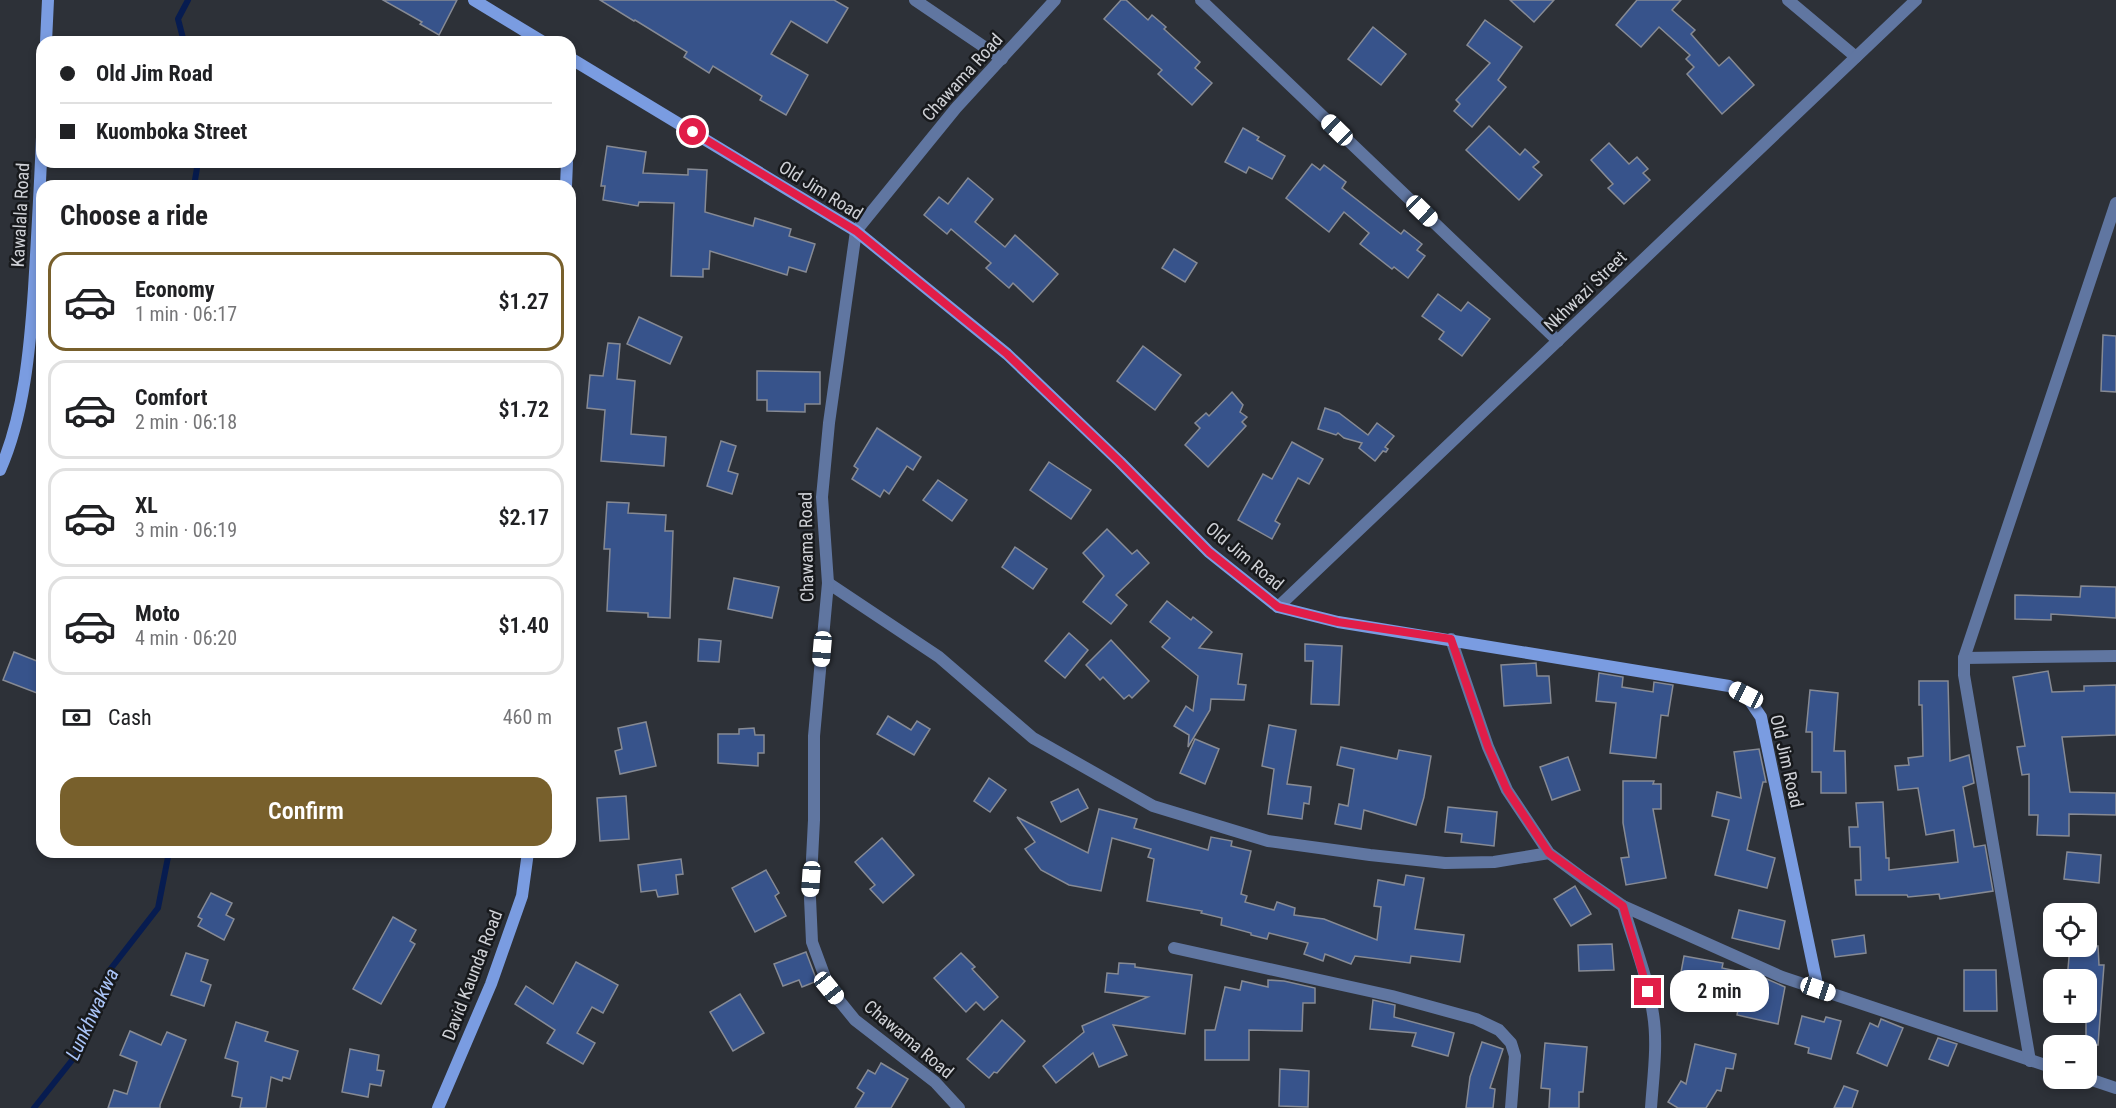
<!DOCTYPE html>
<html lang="en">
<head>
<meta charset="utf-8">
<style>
	body { margin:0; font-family:"Roboto Condensed",sans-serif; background:#f2f2f2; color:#202124; height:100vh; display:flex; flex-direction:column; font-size:22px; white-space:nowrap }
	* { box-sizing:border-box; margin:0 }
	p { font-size:20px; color:#757577 }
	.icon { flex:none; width:33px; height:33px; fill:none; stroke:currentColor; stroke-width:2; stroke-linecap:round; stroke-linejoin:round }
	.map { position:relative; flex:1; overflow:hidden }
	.sheet { position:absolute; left:36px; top:180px; width:540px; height:678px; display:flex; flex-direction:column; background:#fff; border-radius:18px; box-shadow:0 3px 9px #0003 }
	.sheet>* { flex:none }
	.top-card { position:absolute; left:36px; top:36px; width:540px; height:132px; border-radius:18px; box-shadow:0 3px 9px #0003; display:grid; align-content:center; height:132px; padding:0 24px; background:#fff }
	.fabs { position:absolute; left:2043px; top:903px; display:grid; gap:12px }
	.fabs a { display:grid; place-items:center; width:54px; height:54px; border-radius:12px; background:#fff; box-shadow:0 3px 9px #0003; font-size:30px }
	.end { position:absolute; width:27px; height:27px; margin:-14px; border:8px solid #e11d48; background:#fff; box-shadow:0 0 0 3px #fff }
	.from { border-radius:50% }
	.bubble { position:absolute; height:42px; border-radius:18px; background:#fff; box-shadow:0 3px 9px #0003; font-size:20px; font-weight:600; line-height:42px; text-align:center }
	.car { position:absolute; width:18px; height:36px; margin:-18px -9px; border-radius:8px; box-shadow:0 0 4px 2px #0007; background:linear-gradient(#fff 24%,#345 0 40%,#fff 0 76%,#345 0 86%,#fff 0) }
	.top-card b { display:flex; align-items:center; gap:21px; height:57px; font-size:22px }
	.top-card b+b { border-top:2px solid #e0e0e0 }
	.top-card i { width:15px; height:15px; background:#202124 }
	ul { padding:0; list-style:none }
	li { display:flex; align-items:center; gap:18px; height:99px; margin:0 12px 9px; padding:0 12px; border:3px solid #e0e0e0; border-radius:18px }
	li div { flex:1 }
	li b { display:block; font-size:22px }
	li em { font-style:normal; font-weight:600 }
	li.selected { border-color:#78602c }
	li>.icon { width:54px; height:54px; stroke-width:1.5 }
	h2 { padding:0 24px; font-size:27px; line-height:72px }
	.pay { display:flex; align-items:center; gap:15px; height:66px; padding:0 24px; font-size:22px }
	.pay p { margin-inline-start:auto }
	.action { display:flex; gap:12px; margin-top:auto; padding:12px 24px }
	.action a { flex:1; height:69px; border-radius:18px; background:#78602c; color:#fff; font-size:24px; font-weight:600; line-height:69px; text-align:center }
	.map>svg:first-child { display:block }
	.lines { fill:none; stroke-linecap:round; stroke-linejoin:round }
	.stream { stroke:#071c50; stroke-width:6 }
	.building { fill:#37538b; stroke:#868a94; stroke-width:1.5 }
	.street { stroke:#6076a1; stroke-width:12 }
	.secondary { stroke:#7a9ce1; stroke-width:12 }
	.route { stroke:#e11d48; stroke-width:8 }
	.labels { text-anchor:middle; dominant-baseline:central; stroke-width:5; stroke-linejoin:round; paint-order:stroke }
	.street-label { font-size:18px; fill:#cfd1d6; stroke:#17191c }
	.water-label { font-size:20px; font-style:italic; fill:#aac4f7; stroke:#17191c }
</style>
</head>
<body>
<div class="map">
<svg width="2116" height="1108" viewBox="0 0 2116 1108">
	<rect width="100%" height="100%" fill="#2d3138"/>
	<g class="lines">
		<g class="stream">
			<polyline points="184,42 178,19 188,0"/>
			<polyline points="194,186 198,162"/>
			<polyline points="34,1108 77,1054 109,971 158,908 169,852"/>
		</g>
	</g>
	<g class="building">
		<polygon points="383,0 457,0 439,35 420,24 422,22"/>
		<polygon points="600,0 834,0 848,8 827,43 791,21 771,54 808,75 786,115 760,100 762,96 713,66 709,73 684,57 687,52 635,20 634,21"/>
		<polygon points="1121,0 1126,0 1148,20 1152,15 1166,27 1164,29 1200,62 1195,68 1212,83 1192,105 1158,74 1162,70 1104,19"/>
		<polygon points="1510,0 1554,0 1534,22"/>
		<polygon points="1637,0 1681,0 1672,10 1695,30 1691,34 1719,66 1729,57 1754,85 1722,114 1687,74 1694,67 1686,59 1690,55 1659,27 1641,47 1616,25"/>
		<polygon points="1485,20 1522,47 1498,80 1506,87 1472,127 1454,111 1460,104 1456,100 1490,63 1467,45"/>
		<polygon points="1373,27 1406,54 1381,85 1348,59"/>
		<polygon points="1489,126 1520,155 1525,149 1539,162 1533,167 1542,175 1519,200 1466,150"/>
		<polygon points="1243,128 1259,137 1257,140 1285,156 1272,179 1249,167 1246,173 1225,162"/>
		<polygon points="1609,143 1629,164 1637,157 1648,169 1643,173 1650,180 1624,204 1608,188 1613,184 1591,160"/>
		<polygon points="607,146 646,152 643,173 688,175 688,169 707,170 705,212 753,226 755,218 791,229 789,236 815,244 806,272 789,267 787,275 710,251 709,269 703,269 703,277 671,276 674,203 639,202 638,206 603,200 605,186 601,186"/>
		<polygon points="1312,164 1320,170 1324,165 1346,182 1342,188 1401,234 1404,230 1422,244 1417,250 1425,256 1408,278 1394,267 1392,269 1360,244 1369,233 1344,212 1329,232 1286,198"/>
		<polygon points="968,178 993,199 975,222 1005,247 1015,235 1058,274 1033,302 1013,283 1009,288 986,268 991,263 951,229 947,234 924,215 939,197 948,204"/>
		<polygon points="1174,249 1197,263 1185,282 1162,268"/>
		<polygon points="1438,294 1461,311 1468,302 1490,319 1462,356 1439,339 1444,332 1422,316"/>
		<polygon points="639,317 682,337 670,364 627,344"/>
		<polygon points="2103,335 2116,336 2116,392 2101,391"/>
		<polygon points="608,343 620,344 617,379 635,381 631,434 666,437 664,466 601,461 605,410 587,408 590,375 603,376"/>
		<polygon points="1143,346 1181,375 1155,410 1117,381"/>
		<polygon points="757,371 820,372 820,404 805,404 805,412 767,411 767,400 757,400"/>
		<polygon points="1232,392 1243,405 1240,412 1247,417 1242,422 1246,426 1208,467 1185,445 1200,428 1195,423 1206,413 1209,416"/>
		<polygon points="1325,408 1339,413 1368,435 1377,423 1394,436 1385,447 1388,449 1386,452 1383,451 1375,461 1359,448 1362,443 1344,438 1338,433 1336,435 1318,429"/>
		<polygon points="877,428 921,457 913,470 907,466 889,494 884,490 880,497 852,479 858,469 854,466"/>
		<polygon points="721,441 736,446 728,471 738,474 732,494 707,486"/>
		<polygon points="1292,442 1323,459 1309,484 1298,478 1275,521 1280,524 1272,539 1238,520 1263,474 1272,479"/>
		<polygon points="1049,462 1091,490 1071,519 1030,490"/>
		<polygon points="938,480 967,500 952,521 923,500"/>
		<polygon points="607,502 629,503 628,513 666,515 665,531 673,531 670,618 648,617 648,613 607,611 610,549 604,549"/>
		<polygon points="1107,529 1132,554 1137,550 1149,563 1116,595 1127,605 1111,624 1083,602 1104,576 1083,553"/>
		<polygon points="1015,547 1047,569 1033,589 1002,567"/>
		<polygon points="734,578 779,587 772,618 728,609"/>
		<polygon points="2081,586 2116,587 2116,618 2051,614 2051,620 2015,619 2015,595 2080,597"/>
		<polygon points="1167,601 1191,620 1193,617 1212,632 1199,648 1242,654 1238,684 1246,685 1244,700 1211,699 1210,710 1188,747 1189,735 1174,726 1186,706 1193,711 1198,676 1162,647 1170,638 1150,622"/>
		<polygon points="1069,633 1088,650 1065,678 1045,661"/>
		<polygon points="699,639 721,641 719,662 698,661"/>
		<polygon points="1111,640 1149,681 1132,698 1129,695 1124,699 1103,677 1100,680 1086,665"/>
		<polygon points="1305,644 1342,646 1339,705 1311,704 1313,661 1305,661"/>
		<polygon points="14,652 42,663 42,695 3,680"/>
		<polygon points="1536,663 1537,676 1549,676 1551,703 1504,706 1501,665"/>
		<polygon points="2048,671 2052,692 2084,691 2084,686 2116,685 2116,735 2062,737 2070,792 2116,793 2116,815 2069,814 2069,836 2037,835 2038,815 2029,815 2029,774 2022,775 2017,747 2025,746 2013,677"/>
		<polygon points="1599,673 1623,677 1622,687 1653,692 1654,682 1673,685 1668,716 1661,715 1656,758 1610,753 1616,703 1596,701"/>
		<polygon points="1919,681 1948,681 1950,761 1969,755 1974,783 1963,787 1974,847 1985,845 1993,891 1940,899 1939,894 1908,897 1907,895 1856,895 1855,880 1861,880 1860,847 1850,847 1849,827 1858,827 1856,803 1883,802 1886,858 1889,858 1889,870 1958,862 1954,830 1926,835 1918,788 1898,790 1895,766 1909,765 1908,758 1923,756 1922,705 1919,705"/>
		<polygon points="1810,690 1838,693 1834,751 1845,751 1846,793 1821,793 1821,772 1812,772 1812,732 1806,732"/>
		<polygon points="888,716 911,730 917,721 930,729 914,755 877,734"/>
		<polygon points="646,722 656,766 620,774 615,751 622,749 618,728"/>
		<polygon points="1269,725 1296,730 1287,784 1311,787 1309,804 1304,803 1302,819 1268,814 1274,769 1262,766"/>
		<polygon points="754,728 755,735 764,735 764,753 758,753 758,766 718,763 718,734 739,734 739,729"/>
		<polygon points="1195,739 1219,749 1205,784 1180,773"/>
		<polygon points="1341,747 1397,759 1399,750 1431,756 1424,797 1416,825 1364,810 1361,829 1335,824 1339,804 1348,806 1354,769 1337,765"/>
		<polygon points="1759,749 1766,782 1763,782 1747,850 1775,858 1767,888 1715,875 1729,820 1712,816 1717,792 1741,798 1734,752"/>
		<polygon points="1568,757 1580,790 1552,800 1540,767"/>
		<polygon points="989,778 1006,790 990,812 974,801"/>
		<polygon points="1623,781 1654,781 1653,784 1661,784 1661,809 1653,809 1666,878 1626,885 1621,858 1629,857 1623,823"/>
		<polygon points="1078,789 1088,808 1061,822 1051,802"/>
		<polygon points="626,796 629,839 600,841 597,798"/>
		<polygon points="1448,807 1497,812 1494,846 1461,842 1462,834 1445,832"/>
		<polygon points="1099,809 1137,819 1134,828 1208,850 1211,837 1232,841 1231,846 1251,851 1241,894 1247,896 1245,902 1274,910 1277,902 1295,908 1294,915 1324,919 1377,940 1381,907 1374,906 1378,880 1404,885 1406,875 1424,878 1415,929 1464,935 1460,962 1411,956 1410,963 1355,956 1351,964 1325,954 1323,961 1304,954 1308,943 1269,933 1267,939 1251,935 1251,933 1221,925 1222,918 1201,913 1202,911 1147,901 1154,859 1148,857 1151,849 1112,838 1101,891 1069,885 1041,870 1025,849 1035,842 1017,817 1088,853"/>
		<polygon points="882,838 914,875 883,903 870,889 875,885 855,862"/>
		<polygon points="2067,852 2101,855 2099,883 2064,879"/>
		<polygon points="681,859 683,874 676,875 678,894 658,897 656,890 641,892 638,865"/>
		<polygon points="766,870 779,893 775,896 786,916 755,932 732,888"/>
		<polygon points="1575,886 1591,914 1571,926 1554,899"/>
		<polygon points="211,893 232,903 226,915 234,919 224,940 198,926 202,919 198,917"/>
		<polygon points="1739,910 1785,921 1779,949 1732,938"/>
		<polygon points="393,917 416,930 410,941 415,944 381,1004 353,989"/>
		<polygon points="1864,935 1866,953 1835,957 1832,940"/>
		<polygon points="1612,944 1614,970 1579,971 1578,945"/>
		<polygon points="2070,946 2098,946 2099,965 2104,965 2098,1045 2086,1045 2086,980 2067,980"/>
		<polygon points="806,952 817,981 802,987 799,980 783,986 774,964"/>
		<polygon points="186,953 208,960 201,981 211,985 204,1006 171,995"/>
		<polygon points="961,953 975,967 972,969 998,997 984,1010 976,1002 966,1012 934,978"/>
		<polygon points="1684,956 1723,963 1722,968 1760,976 1785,987 1778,1024 1737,1015 1741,994 1679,983"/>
		<polygon points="576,962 618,985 603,1013 592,1007 577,1033 595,1043 583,1064 547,1043 555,1030 515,1004 526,986 553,1004"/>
		<polygon points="1119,963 1135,964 1135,967 1192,975 1185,1034 1113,1025 1127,1055 1099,1067 1093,1053 1056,1083 1043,1066 1084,1032 1082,1026 1148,997 1105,992 1107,973 1118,974"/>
		<polygon points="1964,970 1996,970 1997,1011 1964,1011"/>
		<polygon points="1268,980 1284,981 1315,988 1315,1003 1303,1003 1302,1031 1249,1030 1249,1060 1205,1060 1205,1030 1215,1030 1225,987 1240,990 1242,981 1268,987"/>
		<polygon points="740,994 764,1033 733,1051 710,1012"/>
		<polygon points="1373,1000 1395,1005 1394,1017 1454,1033 1448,1056 1412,1046 1416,1033 1370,1029"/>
		<polygon points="1802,1016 1824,1022 1826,1017 1841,1021 1831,1059 1808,1053 1809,1048 1795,1044"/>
		<polygon points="1881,1019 1903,1028 1887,1066 1857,1053 1870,1023 1878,1027"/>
		<polygon points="1002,1020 1025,1041 997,1073 994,1072 989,1078 967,1059"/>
		<polygon points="236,1022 268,1032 265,1041 298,1051 290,1079 283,1077 282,1081 271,1077 266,1108 240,1108 242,1098 232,1096 238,1062 225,1058"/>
		<polygon points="130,1031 161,1045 167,1032 186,1040 160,1105 160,1108 108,1108 114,1090 127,1094 137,1062 120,1055"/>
		<polygon points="1938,1038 1957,1044 1948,1066 1929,1059"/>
		<polygon points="1482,1042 1503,1049 1490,1088 1495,1089 1493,1108 1466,1108 1470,1077"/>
		<polygon points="1545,1043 1587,1047 1583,1092 1579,1092 1579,1108 1549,1108 1550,1089 1541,1088"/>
		<polygon points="1695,1044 1736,1054 1733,1069 1726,1068 1721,1091 1717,1090 1706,1108 1678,1108 1668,1102 1681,1081 1686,1084"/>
		<polygon points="350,1049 379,1055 377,1070 384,1071 381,1086 370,1084 368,1097 342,1092"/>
		<polygon points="881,1063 908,1079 891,1108 855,1108 864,1093 857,1088 868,1070 875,1074"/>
		<polygon points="1280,1069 1309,1071 1308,1107 1279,1106"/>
		<polygon points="1844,1086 1858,1091 1852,1108 1834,1108"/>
	</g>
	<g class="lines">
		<g class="street">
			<polyline points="915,0 1002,59"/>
			<polyline points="1201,0 1558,341"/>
			<polyline points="1788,0 1856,57"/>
			<polyline points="828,583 939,657 1033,738 1153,806 1268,841 1370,855 1445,863 1494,862 1549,853"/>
			<polyline points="1278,607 1916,0"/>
			<polyline points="1451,639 1488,747 1507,790 1549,853 1584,879 1623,906 1782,977 2054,1068"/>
			<polyline points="1964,658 2116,656"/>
			<path d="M1623 906C1633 941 1648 977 1653 1014 1658 1044 1653 1078 1651 1108"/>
			<polyline points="1174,948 1392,996 1476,1019 1499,1030 1511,1043 1515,1056 1511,1108"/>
			<polyline points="2030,1061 1964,675 1964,658 2116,203"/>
			<polyline points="2086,1078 2116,1088"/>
			<polyline points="959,1108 935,1082 855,1020 829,988 812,942 810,898 814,820 814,736 828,583 822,497 829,423 856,231 956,108 1055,0"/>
		</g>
		<g class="secondary">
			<polyline points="474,0 543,42"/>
			<polyline points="46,42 48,0"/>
			<polyline points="570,58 856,231 1007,354 1120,462 1209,552 1278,607 1338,622 1729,686 1746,695 1761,717 1818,989"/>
			<polyline points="566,186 567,162"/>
			<path d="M0 470C24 416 30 348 34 289 37 239 40 188 42 137"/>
			<polyline points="438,1108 491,984 522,896 528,852"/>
		</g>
	</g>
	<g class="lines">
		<polyline class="route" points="693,132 856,231 1007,354 1120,462 1209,552 1278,607 1338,622 1451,639 1488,747 1507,790 1549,853 1623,906 1648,992"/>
	</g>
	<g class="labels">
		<g class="street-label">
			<text transform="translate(962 77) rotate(-48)">Chawama Road</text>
			<text transform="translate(821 190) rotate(32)">Old Jim Road</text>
			<text transform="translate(20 215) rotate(-87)">Kawalala Road</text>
			<text transform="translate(1585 291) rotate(-44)">Nkhwazi Street</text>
			<text transform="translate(806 547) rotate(-91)">Chawama Road</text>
			<text transform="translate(1245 556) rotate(40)">Old Jim Road</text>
			<text transform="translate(1787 761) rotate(77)">Old Jim Road</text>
			<text transform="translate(472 975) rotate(-69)">David Kaunda Road</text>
			<text transform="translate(909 1039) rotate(40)">Chawama Road</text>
		</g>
		<g class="water-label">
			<text transform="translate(92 1014) rotate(-65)">Lunkhwakwa</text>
		</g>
	</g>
</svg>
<div class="fabs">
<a><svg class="icon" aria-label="locate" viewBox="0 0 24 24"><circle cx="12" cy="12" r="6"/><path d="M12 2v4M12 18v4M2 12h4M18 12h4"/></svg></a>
<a>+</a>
<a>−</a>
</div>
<i class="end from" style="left:693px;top:132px"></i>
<i class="end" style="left:1648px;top:992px"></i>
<div class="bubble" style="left:1670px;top:970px;width:99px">2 min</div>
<i class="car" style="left:1337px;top:130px;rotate:314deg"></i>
<i class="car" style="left:1422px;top:211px;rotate:134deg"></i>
<i class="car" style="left:822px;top:649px;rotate:185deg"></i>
<i class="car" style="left:1746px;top:695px;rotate:297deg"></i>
<i class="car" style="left:811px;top:879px;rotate:184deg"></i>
<i class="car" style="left:829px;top:988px;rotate:141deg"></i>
<i class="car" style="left:1818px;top:989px;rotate:109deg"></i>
<div class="top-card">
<b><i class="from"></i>Old Jim Road</b>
<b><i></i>Kuomboka Street</b>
</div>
<section class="sheet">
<h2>Choose a ride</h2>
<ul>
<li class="selected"><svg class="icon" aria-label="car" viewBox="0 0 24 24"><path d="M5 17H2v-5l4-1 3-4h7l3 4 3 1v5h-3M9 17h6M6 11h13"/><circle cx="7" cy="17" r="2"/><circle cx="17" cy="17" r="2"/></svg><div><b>Economy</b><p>1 min · 06:17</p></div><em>$1.27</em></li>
<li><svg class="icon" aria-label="car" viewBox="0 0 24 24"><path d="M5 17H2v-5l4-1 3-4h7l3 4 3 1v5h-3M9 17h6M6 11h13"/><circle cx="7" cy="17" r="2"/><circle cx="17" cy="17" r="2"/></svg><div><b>Comfort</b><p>2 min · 06:18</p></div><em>$1.72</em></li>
<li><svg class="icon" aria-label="car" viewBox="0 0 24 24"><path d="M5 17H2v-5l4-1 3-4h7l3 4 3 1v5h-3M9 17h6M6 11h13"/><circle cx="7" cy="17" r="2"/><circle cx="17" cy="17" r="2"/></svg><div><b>XL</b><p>3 min · 06:19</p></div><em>$2.17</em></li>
<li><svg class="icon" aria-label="car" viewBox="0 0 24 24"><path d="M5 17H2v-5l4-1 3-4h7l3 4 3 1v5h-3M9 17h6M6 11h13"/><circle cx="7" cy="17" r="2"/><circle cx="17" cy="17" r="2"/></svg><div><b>Moto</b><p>4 min · 06:20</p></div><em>$1.40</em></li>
</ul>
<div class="pay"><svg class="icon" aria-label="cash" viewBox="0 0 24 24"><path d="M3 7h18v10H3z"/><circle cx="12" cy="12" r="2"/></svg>Cash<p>460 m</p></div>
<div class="action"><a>Confirm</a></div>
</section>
</div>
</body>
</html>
